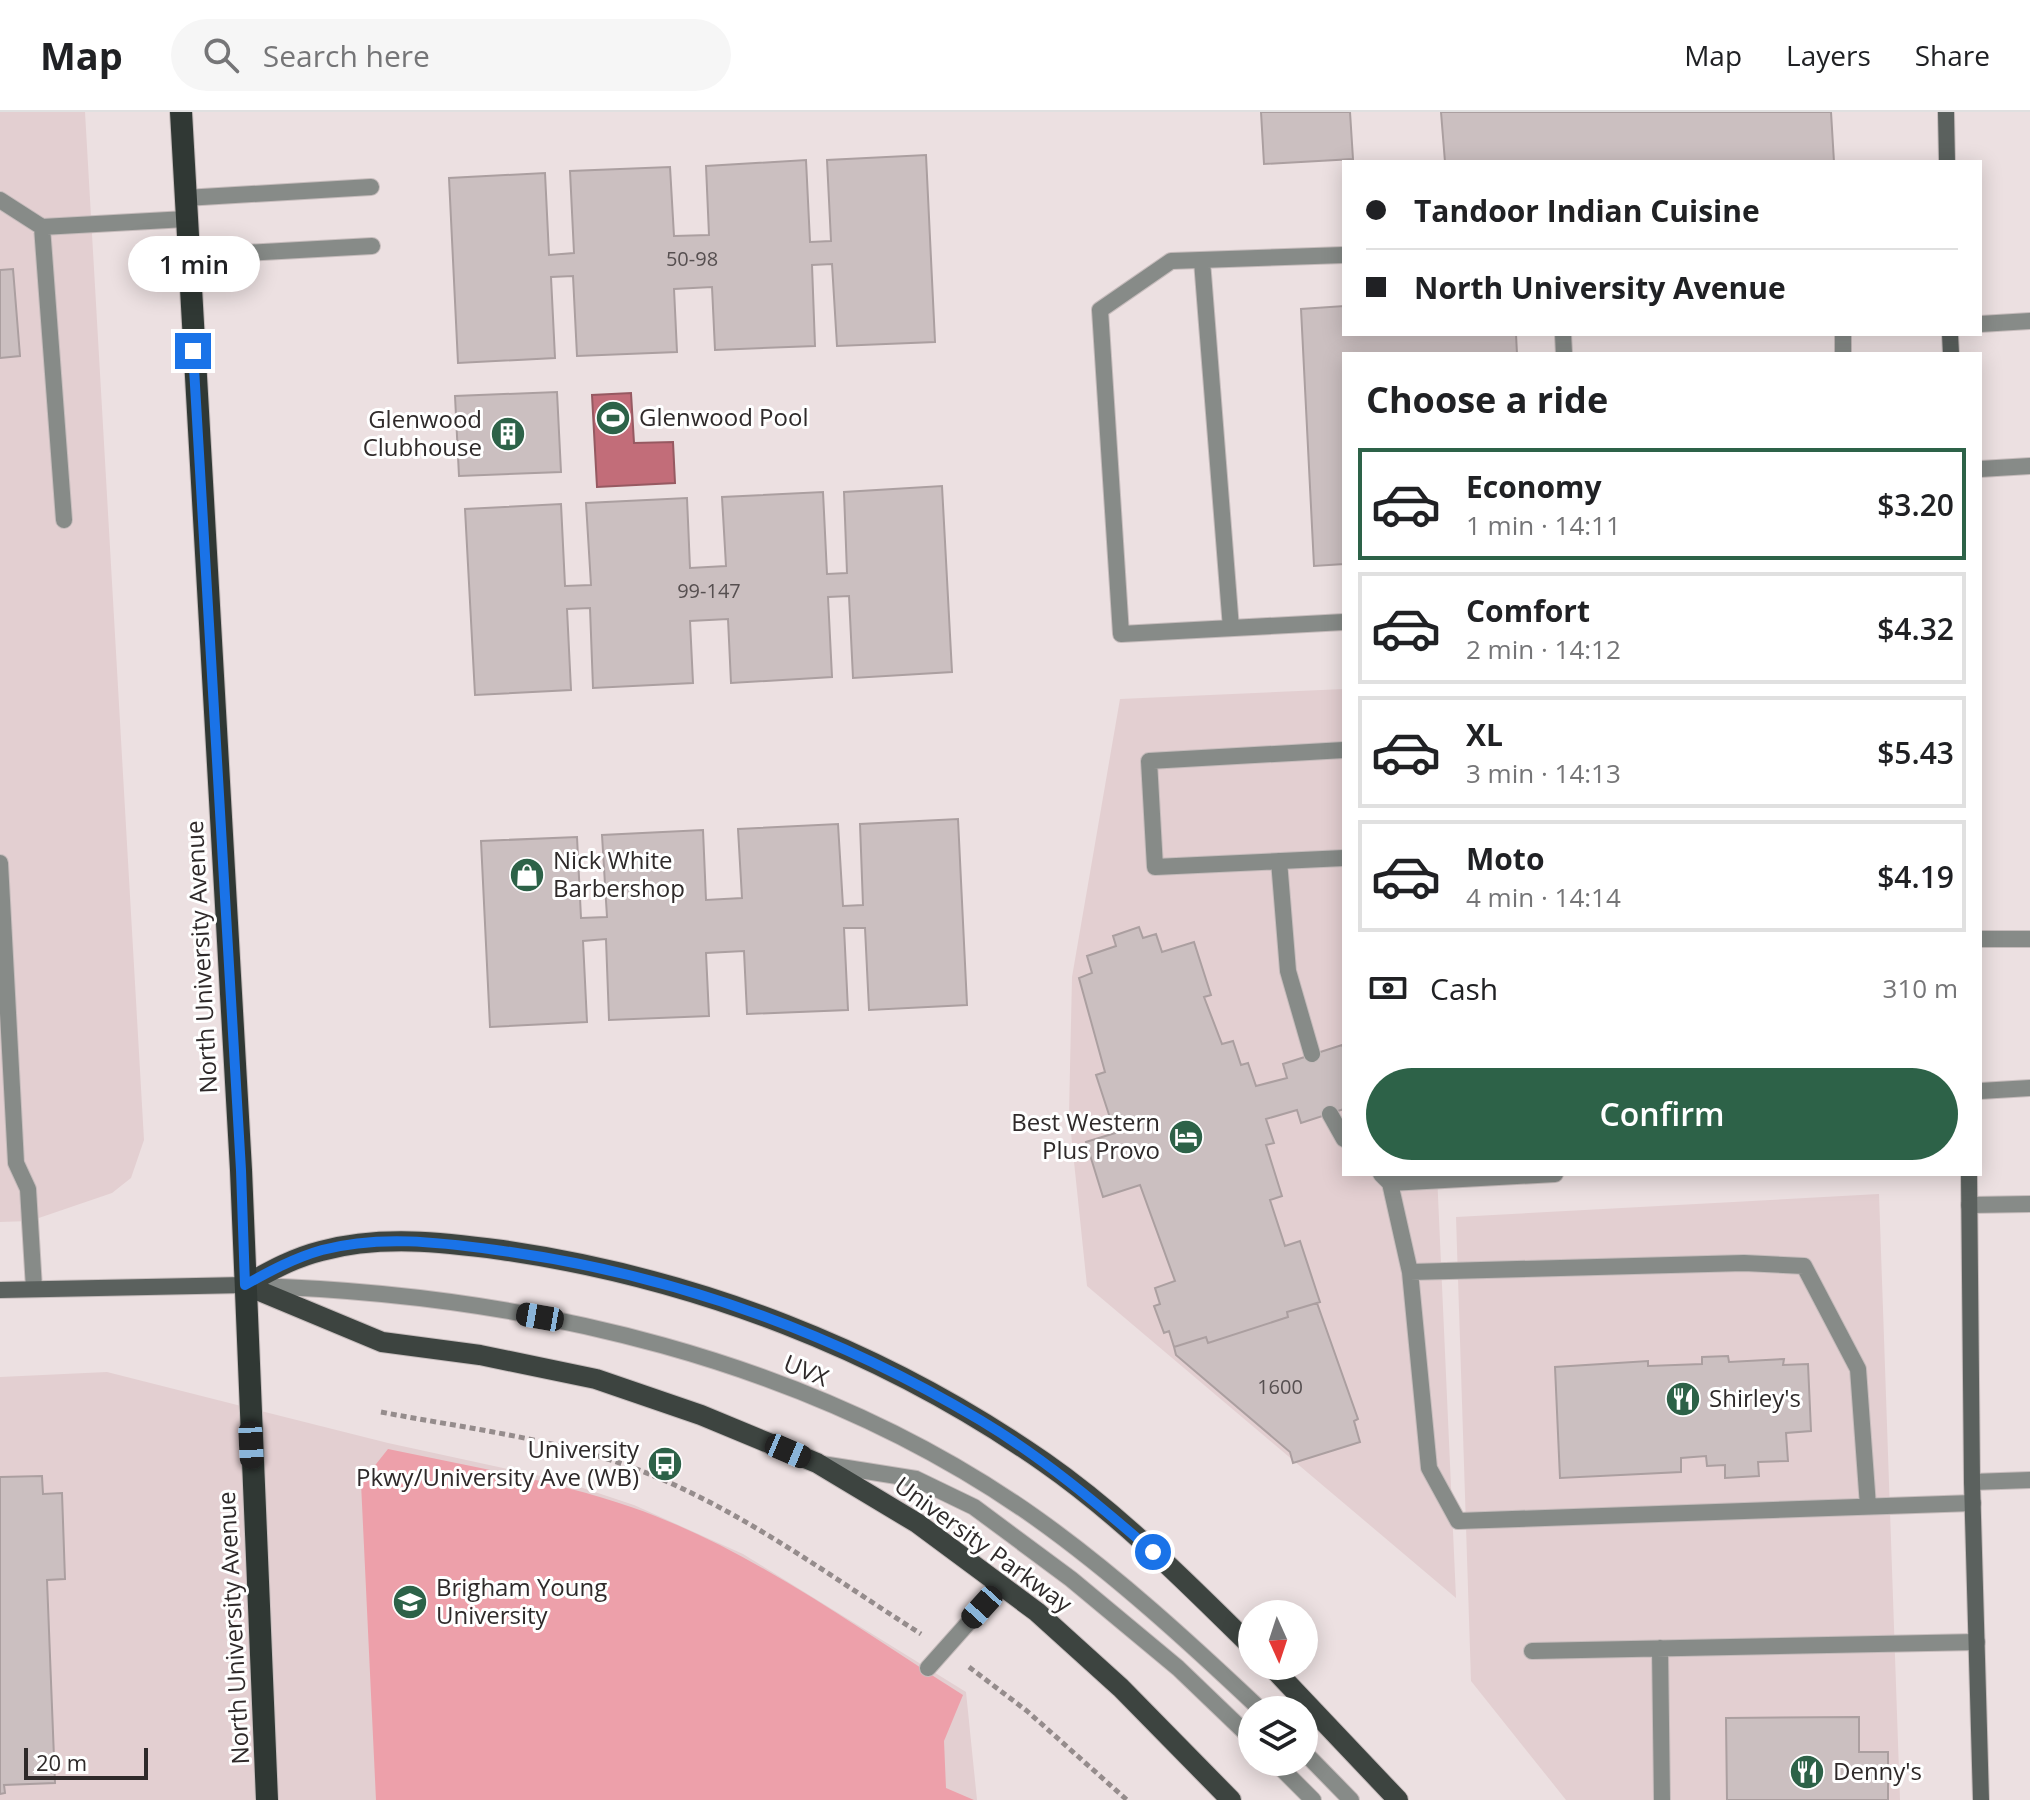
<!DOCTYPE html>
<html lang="en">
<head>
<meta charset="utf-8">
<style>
	body { margin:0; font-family:"Open Sans",sans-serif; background:#f6f6f6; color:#202124; height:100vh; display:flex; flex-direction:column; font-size:30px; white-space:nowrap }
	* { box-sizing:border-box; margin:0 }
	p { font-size:26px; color:#757577 }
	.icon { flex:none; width:44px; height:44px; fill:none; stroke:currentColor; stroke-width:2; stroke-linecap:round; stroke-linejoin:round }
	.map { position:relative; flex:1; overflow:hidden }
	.sheet { position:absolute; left:1342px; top:240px; width:640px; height:824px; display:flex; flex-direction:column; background:#fff; border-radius:0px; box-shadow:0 4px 20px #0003 }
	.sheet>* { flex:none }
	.hud { position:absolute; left:1342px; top:48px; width:640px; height:176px; border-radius:0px; box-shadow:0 4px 20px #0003; display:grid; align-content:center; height:176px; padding:0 24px; background:#fff }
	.needle { width:52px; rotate:177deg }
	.buttons { position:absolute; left:1238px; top:1488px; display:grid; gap:16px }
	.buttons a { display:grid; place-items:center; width:80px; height:80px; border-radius:50%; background:#fff; box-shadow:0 4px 20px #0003; font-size:40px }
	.scale { position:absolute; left:24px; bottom:20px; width:124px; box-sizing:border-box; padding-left:8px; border:4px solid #2f2a2a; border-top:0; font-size:22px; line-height:28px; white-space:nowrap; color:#2f2a2a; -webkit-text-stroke:6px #fff; paint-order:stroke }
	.end { position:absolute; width:36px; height:36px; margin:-18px; border:10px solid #1a73e8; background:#fff; box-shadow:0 0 0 4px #fff }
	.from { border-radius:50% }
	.bubble { position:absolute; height:56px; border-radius:28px; background:#fff; box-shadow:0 4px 20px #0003; font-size:26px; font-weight:600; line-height:56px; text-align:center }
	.car { position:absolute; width:24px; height:48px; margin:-24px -12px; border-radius:10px; box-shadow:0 0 6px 2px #0007; background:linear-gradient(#222 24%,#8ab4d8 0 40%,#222 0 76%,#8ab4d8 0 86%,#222 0) }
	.hud b { display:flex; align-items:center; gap:28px; height:76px; font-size:30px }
	.hud b+b { border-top:2px solid #e0e0e0 }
	.hud i { width:20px; height:20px; background:#202124 }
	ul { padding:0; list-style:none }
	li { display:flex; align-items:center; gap:24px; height:112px; margin:0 16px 12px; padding:0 8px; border:4px solid #e0e0e0; border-radius:0px }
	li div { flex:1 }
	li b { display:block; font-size:30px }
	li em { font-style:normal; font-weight:600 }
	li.on { border-color:#2d6248 }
	li>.icon { width:72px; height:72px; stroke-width:1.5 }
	h2 { padding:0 24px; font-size:36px; line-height:96px }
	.pay { display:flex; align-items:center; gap:20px; height:88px; padding:0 24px; font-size:30px }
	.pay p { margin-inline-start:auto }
	.button { display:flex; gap:16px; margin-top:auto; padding:16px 24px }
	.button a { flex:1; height:92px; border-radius:48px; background:#2d6248; color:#fff; font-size:32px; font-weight:600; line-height:92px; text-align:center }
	header { display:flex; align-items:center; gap:48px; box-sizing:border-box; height:112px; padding:0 40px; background:#fff; border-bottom:2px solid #e0e0e0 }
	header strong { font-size:38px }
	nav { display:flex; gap:44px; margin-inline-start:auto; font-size:28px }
	.search { width:560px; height:72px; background:#f6f6f6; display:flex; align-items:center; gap:20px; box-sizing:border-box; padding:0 28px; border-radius:44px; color:#757577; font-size:30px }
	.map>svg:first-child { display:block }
</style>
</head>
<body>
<header>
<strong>Map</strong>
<div class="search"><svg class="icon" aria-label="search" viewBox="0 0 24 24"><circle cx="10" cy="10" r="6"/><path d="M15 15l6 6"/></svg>Search here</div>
<nav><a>Map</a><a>Layers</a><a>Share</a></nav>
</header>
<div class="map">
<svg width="2030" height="1688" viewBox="0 0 2030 1688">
	<rect width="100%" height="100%" fill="#ece0e1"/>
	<!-- built -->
	<path fill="#e3cfd1" d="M0,0H85L144,1028L131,1066L112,1081L30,1109L0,1110Z
		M1344,577V1062H1437L1456,1486L1087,1174L1069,1002L1072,865L1120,587Z
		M1879,1082L1900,1688H1566L1471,1569L1456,1105Z
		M107,1260L388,1331L559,1368L634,1393L743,1442L966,1580L977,1688H0V1265Z"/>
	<!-- green -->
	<path fill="#eda0aa" d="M388,1337C469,1354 552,1368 631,1395C750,1436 857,1516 963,1583L944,1629L946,1676L974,1688H376L361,1371Z"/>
	<!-- water -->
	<path fill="#c26d79" stroke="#965961" stroke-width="2" d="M631,281L634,331L673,330L675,371L597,375L592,283Z"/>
	<!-- building -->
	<path fill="#cbbfc0" stroke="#ab9fa0" stroke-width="2" d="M1261,0H1350L1353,47L1264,52Z
		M1441,0H1831L1834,50H1445Z
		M926,43L935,230L837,234L832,152L812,153L815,234L715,238L712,175L674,177L677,240L577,244L573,164L551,165L555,246L458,251L449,66L545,61L549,143L574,141L570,59L670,55L674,124L709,123L706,54L806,48L810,130L831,129L827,48Z
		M13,157L20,244L0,246V158Z
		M1344,194V222H1516L1517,242H1344V452L1314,454L1301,197Z
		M557,280L561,360L459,364L455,284Z
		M942,374L952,560L853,566L849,484L828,485L832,565L731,571L728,507L690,509L693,571L593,576L590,496L567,497L571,578L475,583L465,397L561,392L565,474L591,473L586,391L687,386L690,456L726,454L722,385L823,380L827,462L847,461L844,380Z
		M958,707L967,893L869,898L865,816H844L848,898L747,902L744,839L706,841L709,904L609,908L606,827L583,829L587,910L490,915L481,729L577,725L581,806L607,805L602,723L703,718L706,788L742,786L738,717L838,712L843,794L863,793L860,712Z
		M1139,815L1143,826L1156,822L1162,840L1194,830L1211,883L1204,885L1222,932L1233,929L1241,953L1248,951L1256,974L1287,966L1283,952L1342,933L1344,938V997L1301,1011L1297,998L1266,1007L1274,1031L1266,1033L1282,1084L1270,1088L1285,1134L1300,1129L1320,1190L1287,1200L1288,1205L1208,1231L1206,1225L1174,1235L1169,1219L1164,1221L1154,1194L1160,1192L1155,1176L1175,1169L1140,1073L1103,1085L1086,1030L1115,1021L1096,963L1105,960L1079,866L1092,861L1087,844L1116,834L1113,824Z
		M1317,1191L1358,1307L1354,1309L1360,1330L1293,1351L1290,1340L1176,1243L1174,1235L1206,1225L1208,1231L1288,1205L1287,1200Z
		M1728,1244L1729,1250L1784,1247L1783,1253L1808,1252L1811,1319L1786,1321L1788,1349L1758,1350L1759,1364L1725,1366V1353L1707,1354L1706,1344L1681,1346V1360L1560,1366L1555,1255L1648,1249V1254L1702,1252V1245Z
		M42,1364L43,1382L62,1381L65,1467L47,1468L55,1671L4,1673L5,1681L0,1682V1365Z
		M1859,1605V1640H1888V1688H1727L1726,1606Z"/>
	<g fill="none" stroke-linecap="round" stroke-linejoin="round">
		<!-- service casing -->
		<g stroke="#c6bcbc" stroke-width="18">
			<path id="service" d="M185,86L371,75
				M0,88L42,115
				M1344,143L1171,149L1100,198L1121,522L1344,510
				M188,144L372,134
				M1202,149L1231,516
				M1980,212L2030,209
				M1563,222L1564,242
				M1843,222V242
				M1980,357L2030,354
				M64,408L42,115L186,107
				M1344,638L1149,649L1155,755L1344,746
				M1279,749L1288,859L1312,942
				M0,751L16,1051L28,1077L34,1176
				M1980,827H2030
				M1980,979L2030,976
				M1330,1002L1344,1027
				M1381,1062L1390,1071L1555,1062
				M1390,1071L1410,1160
				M1969,1093L2030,1092
				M254,1174C526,1182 811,1247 1036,1406C1116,1463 1190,1531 1261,1598
				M822,1352L916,1367L974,1395L1071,1467L1178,1556L1252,1627
				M1868,1394L1858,1257L1804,1154L1744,1151L1410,1160L1429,1356L1458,1409L1973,1391
				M1660,1536L1662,1688
				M1532,1539L1977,1530
				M928,1556L1001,1474
				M1304,1640L1351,1688
				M1275,1650L1313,1688"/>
		</g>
		<!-- tertiary casing -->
		<g stroke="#c6bcbc" stroke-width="18">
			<path id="tertiary" d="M1972,1370L2030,1368"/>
		</g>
		<!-- secondary casing -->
		<g stroke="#c6bcbc" stroke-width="18">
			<path id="secondary" d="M1946,0L1947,50
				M1950,222L1951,242
				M1969,1062L1972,1370L1981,1688
				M0,1178L245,1173"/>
		</g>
		<!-- primary casing -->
		<g stroke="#c6bcbc" stroke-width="22">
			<path id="primary" d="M245,1173L382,1230L480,1243L596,1267L701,1303L817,1351L917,1411L1037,1500L1121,1576L1231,1688
				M245,1173C270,1159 293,1146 321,1139C381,1123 442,1130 502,1138C696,1166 883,1238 1044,1350C1120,1403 1186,1470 1252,1535
				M1271,1554L1398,1688"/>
		</g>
		<!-- trunk casing -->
		<g stroke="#c6bcbc" stroke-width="24">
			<path id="trunk" d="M181,0L241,1058L267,1688"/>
		</g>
		<!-- path -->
		<path stroke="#958c8c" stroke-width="5" stroke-dasharray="6 4" stroke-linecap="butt" d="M381,1300C464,1316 551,1326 631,1355C735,1393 828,1463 921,1522
			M969,1555L1027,1599L1127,1688"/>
		<!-- service -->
		<use href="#service" stroke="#878b88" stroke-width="16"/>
		<!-- tertiary -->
		<use href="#tertiary" stroke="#878b88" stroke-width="16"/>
		<!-- secondary -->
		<use href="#secondary" stroke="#5b615e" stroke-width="16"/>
		<!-- primary -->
		<use href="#primary" stroke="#3d4440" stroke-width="20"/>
		<!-- trunk -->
		<use href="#trunk" stroke="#303834" stroke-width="22"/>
	</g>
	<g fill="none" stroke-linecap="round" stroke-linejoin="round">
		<!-- route -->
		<path stroke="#1a73e8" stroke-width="10" d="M193,239L241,1058L245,1173C270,1159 294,1146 322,1138C379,1123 438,1130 496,1138C668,1161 831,1219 980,1308C1042,1345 1098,1392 1153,1440"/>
	</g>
	<!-- icons -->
	<defs>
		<g id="stadium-disc" transform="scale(1.8)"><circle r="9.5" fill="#2d6248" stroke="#fff"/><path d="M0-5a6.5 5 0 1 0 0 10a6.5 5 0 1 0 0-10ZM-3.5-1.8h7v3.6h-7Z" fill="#fff"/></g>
		<g id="building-disc" transform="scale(1.8)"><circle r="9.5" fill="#2d6248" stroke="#fff"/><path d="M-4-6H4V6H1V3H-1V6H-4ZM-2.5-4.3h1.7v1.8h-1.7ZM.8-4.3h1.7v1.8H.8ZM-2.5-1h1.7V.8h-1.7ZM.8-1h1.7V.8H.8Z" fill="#fff"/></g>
		<g id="shop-disc" transform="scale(1.8)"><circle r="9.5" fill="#2d6248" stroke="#fff"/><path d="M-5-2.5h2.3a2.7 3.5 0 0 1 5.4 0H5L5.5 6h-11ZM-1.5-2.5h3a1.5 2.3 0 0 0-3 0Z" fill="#fff"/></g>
		<g id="hotel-disc" transform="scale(1.8)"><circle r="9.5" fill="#2d6248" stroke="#fff"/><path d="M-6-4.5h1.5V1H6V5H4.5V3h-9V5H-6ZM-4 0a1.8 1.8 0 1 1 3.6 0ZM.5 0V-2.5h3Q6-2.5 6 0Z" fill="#fff"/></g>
		<g id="restaurant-disc" transform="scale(1.8)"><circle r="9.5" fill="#2d6248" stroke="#fff"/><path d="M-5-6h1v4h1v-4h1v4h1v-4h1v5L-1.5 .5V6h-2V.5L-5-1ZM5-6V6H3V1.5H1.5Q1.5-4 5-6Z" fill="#fff"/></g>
		<g id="bus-disc" transform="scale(1.8)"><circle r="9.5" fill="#2d6248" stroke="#fff"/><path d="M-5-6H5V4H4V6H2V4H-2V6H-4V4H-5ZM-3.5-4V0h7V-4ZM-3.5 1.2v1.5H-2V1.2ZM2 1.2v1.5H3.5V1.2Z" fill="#fff"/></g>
		<g id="university-disc" transform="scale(1.8)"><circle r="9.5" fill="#2d6248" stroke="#fff"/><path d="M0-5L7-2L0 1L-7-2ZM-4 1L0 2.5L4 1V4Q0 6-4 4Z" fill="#fff"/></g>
	</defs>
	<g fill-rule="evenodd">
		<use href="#stadium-disc" x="613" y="306"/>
		<use href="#building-disc" x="508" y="322"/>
		<use href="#shop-disc" x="527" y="763"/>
		<use href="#hotel-disc" x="1186" y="1025"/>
		<use href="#restaurant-disc" x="1683" y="1287"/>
		<use href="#bus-disc" x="665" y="1352"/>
		<use href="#university-disc" x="410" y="1490"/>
		<use href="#restaurant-disc" x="1807" y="1660"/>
	</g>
	<g text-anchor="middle" stroke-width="6" stroke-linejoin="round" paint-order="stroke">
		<!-- number labels -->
		<g font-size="20" fill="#564f50">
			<text x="692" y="154">50-98</text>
			<text x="709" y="486">99-147</text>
			<text x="1280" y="1282">1600</text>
		</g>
		<!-- poi labels -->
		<g font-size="24" fill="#2f2a2a" stroke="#fff" text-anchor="start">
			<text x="639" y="314">Glenwood Pool</text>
			<text x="482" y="316" text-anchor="end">Glenwood<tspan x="482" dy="28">Clubhouse</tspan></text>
			<text x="553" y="757">Nick White<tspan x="553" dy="28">Barbershop</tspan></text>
			<text x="1160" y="1019" text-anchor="end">Best Western<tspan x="1160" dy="28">Plus Provo</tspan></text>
			<text x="1709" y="1295">Shirley's</text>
			<text x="639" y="1346" text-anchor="end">University<tspan x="639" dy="28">Pkwy/University Ave (WB)</tspan></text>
			<text x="436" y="1484">Brigham Young<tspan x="436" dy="28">University</tspan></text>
			<text x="1833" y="1668">Denny's</text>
		</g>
		<!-- street labels -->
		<g font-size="24" fill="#2f2a2a" stroke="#fff">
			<text transform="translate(202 845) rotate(-93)" y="8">North University Avenue</text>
			<text transform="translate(806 1259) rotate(22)" y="8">UVX</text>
			<text transform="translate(983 1433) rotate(36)" y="8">University Parkway</text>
			<text transform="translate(234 1516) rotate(-93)" y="8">North University Avenue</text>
		</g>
	</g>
</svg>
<div class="buttons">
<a><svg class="needle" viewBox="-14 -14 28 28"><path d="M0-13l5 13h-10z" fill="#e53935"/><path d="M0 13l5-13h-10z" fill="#757577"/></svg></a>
<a><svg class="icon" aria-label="layers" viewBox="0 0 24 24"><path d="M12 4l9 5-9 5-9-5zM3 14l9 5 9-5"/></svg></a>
</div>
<div class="scale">20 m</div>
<i class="end from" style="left:1153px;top:1440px"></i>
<i class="end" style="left:193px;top:239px"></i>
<div class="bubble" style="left:128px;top:124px;width:132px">1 min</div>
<i class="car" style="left:540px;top:1205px;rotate:280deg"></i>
<i class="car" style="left:251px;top:1333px;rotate:177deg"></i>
<i class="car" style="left:788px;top:1339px;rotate:113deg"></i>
<i class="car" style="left:982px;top:1495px;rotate:222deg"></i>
<div class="hud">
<b><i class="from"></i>Tandoor Indian Cuisine</b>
<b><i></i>North University Avenue</b>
</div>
<section class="sheet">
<h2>Choose a ride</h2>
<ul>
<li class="on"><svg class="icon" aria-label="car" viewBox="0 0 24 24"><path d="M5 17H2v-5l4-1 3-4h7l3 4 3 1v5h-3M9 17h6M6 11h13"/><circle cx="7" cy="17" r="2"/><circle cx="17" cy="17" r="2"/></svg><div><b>Economy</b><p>1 min · 14:11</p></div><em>$3.20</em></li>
<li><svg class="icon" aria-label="car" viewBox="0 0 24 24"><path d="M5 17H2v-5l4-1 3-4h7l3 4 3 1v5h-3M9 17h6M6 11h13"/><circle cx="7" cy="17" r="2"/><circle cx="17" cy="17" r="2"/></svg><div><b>Comfort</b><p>2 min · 14:12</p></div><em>$4.32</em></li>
<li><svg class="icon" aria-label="car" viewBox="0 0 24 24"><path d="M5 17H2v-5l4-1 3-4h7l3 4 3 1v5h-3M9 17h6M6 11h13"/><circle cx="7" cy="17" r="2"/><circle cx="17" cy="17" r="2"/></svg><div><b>XL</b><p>3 min · 14:13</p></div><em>$5.43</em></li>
<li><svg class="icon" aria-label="car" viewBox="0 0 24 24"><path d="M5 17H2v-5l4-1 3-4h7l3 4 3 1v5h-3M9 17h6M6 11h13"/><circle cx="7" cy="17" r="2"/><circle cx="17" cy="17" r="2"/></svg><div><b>Moto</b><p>4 min · 14:14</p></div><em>$4.19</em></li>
</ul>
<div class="pay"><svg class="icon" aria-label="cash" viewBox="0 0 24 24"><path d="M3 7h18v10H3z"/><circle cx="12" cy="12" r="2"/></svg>Cash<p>310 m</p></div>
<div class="button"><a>Confirm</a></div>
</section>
</div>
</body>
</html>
